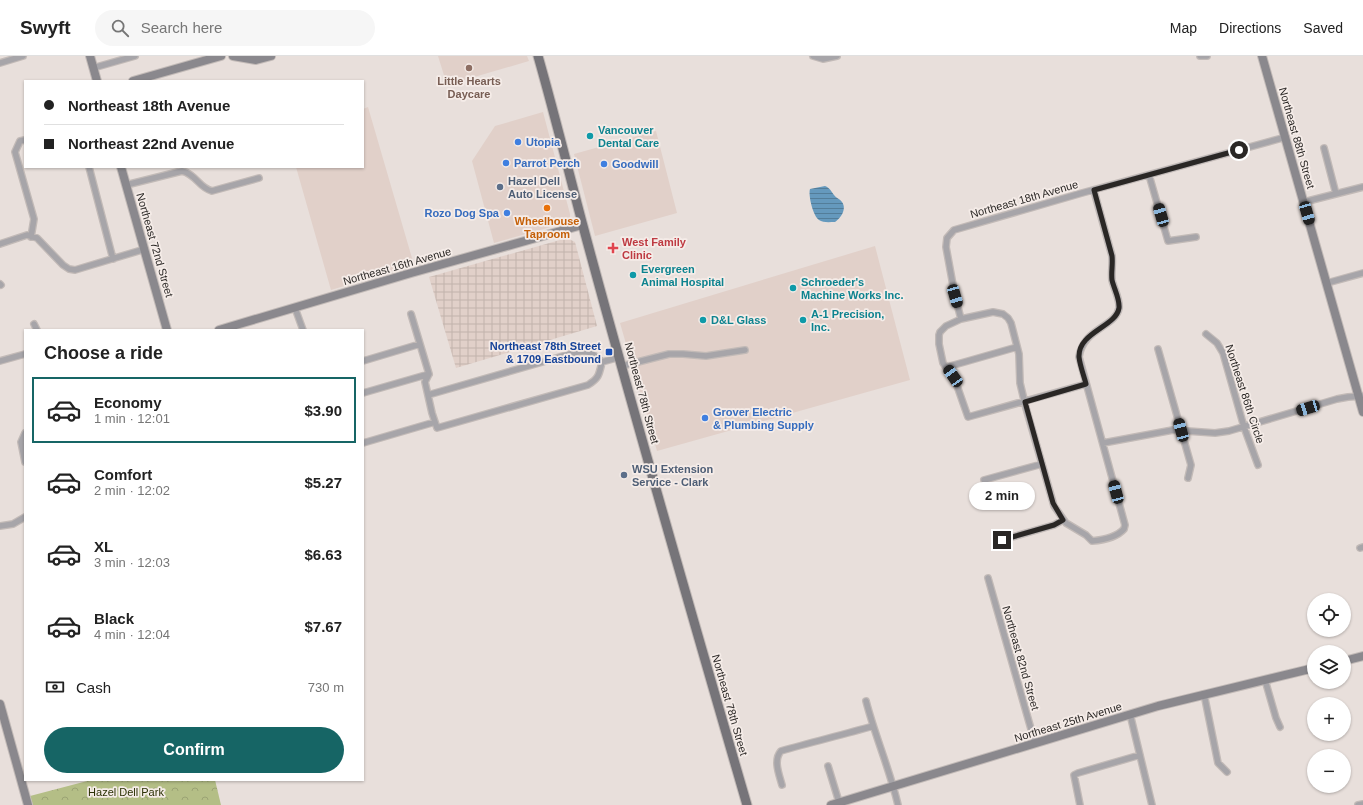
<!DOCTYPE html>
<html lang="en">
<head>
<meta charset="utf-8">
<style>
	body { margin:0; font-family:Helvetica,sans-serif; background:#f6f6f6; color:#222; height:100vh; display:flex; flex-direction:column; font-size:15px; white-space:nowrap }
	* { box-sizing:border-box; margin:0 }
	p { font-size:13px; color:#767676 }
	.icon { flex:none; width:22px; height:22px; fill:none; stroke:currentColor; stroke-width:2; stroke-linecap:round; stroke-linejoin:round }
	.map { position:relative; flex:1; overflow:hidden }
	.drawer { position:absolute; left:24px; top:273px; width:340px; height:452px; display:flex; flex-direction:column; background:#fff; border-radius:0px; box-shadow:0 1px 3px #0004 }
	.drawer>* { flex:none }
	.banner { position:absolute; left:24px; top:24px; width:340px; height:88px; border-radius:0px; box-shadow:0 1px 3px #0004; display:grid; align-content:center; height:88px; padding:0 20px; background:#fff }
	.buttons { position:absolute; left:1307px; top:537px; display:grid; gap:8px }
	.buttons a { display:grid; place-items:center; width:44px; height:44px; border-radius:50%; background:#fff; box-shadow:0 1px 3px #0004; font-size:20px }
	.end { position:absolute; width:18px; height:18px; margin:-9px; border:5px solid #2a2725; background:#fff; box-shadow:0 0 0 2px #fff }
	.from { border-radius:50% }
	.bubble { position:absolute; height:28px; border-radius:14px; background:#fff; box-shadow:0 1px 3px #0004; font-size:13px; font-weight:600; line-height:28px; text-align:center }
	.car { position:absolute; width:12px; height:24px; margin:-12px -6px; border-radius:5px; box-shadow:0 0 3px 1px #0007; background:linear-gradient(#222 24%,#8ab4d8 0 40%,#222 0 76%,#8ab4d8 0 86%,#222 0) }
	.banner b { display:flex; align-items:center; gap:14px; height:38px; font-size:15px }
	.banner b+b { border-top:1px solid #e0e0e0 }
	.banner i { width:10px; height:10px; background:#222 }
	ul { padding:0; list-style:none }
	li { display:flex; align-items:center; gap:12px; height:66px; margin:0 8px 6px; padding:0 12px; border:2px solid transparent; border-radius:0px }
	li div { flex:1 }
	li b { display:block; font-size:15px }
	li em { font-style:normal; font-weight:600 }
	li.on { border-color:#166565 }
	li>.icon { width:36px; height:36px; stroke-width:1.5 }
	h2 { padding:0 20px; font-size:18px; line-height:48px }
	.pay { display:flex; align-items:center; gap:10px; height:44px; padding:0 20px; font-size:15px }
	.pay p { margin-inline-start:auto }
	.primary-button { display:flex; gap:8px; margin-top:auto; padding:8px 20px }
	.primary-button a { flex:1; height:46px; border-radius:24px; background:#166565; color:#fff; font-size:16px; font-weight:600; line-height:46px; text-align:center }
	header { display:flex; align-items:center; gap:24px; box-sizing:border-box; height:56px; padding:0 20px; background:#fff; border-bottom:1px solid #e0e0e0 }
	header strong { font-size:19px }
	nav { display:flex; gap:22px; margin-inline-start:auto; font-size:14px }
	.search { width:280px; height:36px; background:#f6f6f6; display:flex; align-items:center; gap:10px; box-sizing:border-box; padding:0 14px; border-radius:22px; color:#767676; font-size:15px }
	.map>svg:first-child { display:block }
</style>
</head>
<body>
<header>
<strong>Swyft</strong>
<div class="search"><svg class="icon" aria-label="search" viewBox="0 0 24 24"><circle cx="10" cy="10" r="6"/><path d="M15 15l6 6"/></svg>Search here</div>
<nav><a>Map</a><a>Directions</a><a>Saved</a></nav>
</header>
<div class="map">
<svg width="1363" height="749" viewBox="0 0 1363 749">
	<defs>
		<pattern id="industrial-grid" width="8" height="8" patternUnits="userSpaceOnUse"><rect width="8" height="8" fill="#e1d0c9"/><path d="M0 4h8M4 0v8" fill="none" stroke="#c1b3ac"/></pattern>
		<pattern id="park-crowns" width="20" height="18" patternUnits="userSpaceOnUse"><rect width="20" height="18" fill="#b4be86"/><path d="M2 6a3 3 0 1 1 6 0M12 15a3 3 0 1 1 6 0" fill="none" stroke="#9ba374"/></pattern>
		<pattern id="water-rules" width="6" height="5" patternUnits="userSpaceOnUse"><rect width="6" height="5" fill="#6599bd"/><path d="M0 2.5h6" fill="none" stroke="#537d99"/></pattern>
	</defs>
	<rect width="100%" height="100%" fill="#e8dfdb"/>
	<!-- built -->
	<path fill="#e1d0c9" d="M438,0H527L529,5L447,29Z
		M368,51L414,209L331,234L296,111H363V53Z
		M543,56L570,158V162L565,167L494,187L472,105L495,70Z
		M656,75L677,157L595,180L574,98Z
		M875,190L910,324L657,395L620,267Z"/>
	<!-- industrial -->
	<path fill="url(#industrial-grid)" d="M567,182L575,186L597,270L456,312L429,221Z"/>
	<!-- park -->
	<path fill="url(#park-crowns)" d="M91,724H215L221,749H33L30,740Z"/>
	<!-- water -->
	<path fill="url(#water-rules)" d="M825,130C830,132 831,135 834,139C836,142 840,143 842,146C847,153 841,162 835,166C830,166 823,167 819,164C813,160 808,139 810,133Z"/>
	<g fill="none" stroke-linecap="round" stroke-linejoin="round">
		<!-- street casing -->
		<g stroke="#c2bab7" stroke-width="8">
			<path id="street" d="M813,0L823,3L837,0
				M1200,0H1207
				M0,7L23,0
				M93,12L135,0
				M25,84L20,85L15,96L34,163L31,181
				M1324,92L1336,138
				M89,111L113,203
				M1149,119L1168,185L1196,181
				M126,129L182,115C196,118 199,132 212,135L259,122
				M1304,146L1363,131
				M0,188L27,179L37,182L63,209L69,213L75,214L145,193
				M1327,227L1363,217
				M0,228L1,229
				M295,252L303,274
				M411,258L429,318L425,326L432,357L437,372L588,329C599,322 599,319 602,306
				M961,263L955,240L946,191L947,182L954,174L1082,137L1286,81
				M34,268L37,274
				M1206,278L1217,287L1223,297L1244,371L1258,409
				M1158,293L1191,409L1188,422
				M0,305L25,298
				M363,305L420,288
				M622,310L669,298H683L706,300L745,294
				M947,311L1017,291
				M1086,328L968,361L955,324L943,307L939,288V279L940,276L946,270L961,263L993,256L1003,258L1008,262L1011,267L1019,298L1020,327L1026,352L1054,450L1066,467L1086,479L1092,485C1103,484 1117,481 1124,473L1125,469L1079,301C1083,272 1116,271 1119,252C1120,243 1114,233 1112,224C1111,216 1113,208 1112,200L1094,135
				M363,337L429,318
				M428,339L577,296C590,294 593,298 602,306L620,301
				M25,377L21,386L25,406
				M363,387L435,366
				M1103,387L1173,374L1215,377L1229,375L1337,343L1348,341L1363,340
				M984,424L1042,408
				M0,470L13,468L25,461
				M1002,484L1054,469L1063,464
				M1360,492L1363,491
				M988,522L1035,687
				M1265,624L1276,662L1280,671
				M1204,638L1218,707L1227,716
				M866,645C875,680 890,714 898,749
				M1130,658L1152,749
				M828,710L839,746
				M782,729C779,718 773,704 781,695C812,686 842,679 873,670
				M1080,749L1074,719L1078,717L1140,699
				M1358,749L1363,748"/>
		</g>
		<!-- secondary casing -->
		<g stroke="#c2bab7" stroke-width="10">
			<path id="secondary" d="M90,0L97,25
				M233,0L256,4L271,0
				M1262,0L1363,356
				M133,25L221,0
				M121,111L167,274
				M219,274L411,217L582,169
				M1344,605L1363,600
				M0,648L28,749
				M831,749L1158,650L1314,612"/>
		</g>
		<!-- primary casing -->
		<g stroke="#c2bab7" stroke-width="11">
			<path id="primary" d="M538,0C554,56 568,113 583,170C635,364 691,556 747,749"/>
		</g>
		<!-- street -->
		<use href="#street" stroke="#a7a5a9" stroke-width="5.5"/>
		<!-- secondary -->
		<use href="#secondary" stroke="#8a888d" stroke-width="8"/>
		<!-- primary -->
		<use href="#primary" stroke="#767479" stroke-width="9"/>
	</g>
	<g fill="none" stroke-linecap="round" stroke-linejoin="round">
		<!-- route -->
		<path stroke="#2a2725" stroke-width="5" d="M1002,484L1054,469L1063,464L1053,447L1025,346L1086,328C1084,320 1080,310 1079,301C1078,276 1116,271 1119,252C1120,243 1114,233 1112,224C1111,216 1113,208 1112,200L1094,134L1239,94"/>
	</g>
	<!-- markers -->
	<circle fill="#8d6e63" stroke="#f5ece8" stroke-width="1.5" cx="469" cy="12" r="4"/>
	<g fill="#0f9aa8" stroke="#f5ece8" stroke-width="1.5">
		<circle cx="590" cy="80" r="4"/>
		<circle cx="633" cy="219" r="4"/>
		<circle cx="793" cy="232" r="4"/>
		<circle cx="703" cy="264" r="4"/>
		<circle cx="803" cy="264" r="4"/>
	</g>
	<g fill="#3f7fe0" stroke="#f5ece8" stroke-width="1.5">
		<circle cx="518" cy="86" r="4"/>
		<circle cx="506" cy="107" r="4"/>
		<circle cx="604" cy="108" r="4"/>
		<circle cx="507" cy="157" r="4"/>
		<circle cx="705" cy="362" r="4"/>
	</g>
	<g fill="#5c6f8a" stroke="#f5ece8" stroke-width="1.5">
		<circle cx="500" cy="131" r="4"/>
		<circle cx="624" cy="419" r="4"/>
	</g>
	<circle fill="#e8710a" stroke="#f5ece8" stroke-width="1.5" cx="547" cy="152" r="4"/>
	<path fill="#e0444e" stroke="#f5ece8" stroke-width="1.5" d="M611 186h4v4h4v4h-4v4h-4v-4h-4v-4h4z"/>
	<rect fill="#1a4fb4" stroke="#f5ece8" stroke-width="1.5" x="605" y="292" width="8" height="8" rx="2"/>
	<g text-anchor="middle" stroke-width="3.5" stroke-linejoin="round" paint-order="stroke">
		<!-- education labels -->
		<g font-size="11" font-weight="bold" fill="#785e54" stroke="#f5ece8">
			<text x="469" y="29">Little Hearts<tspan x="469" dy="13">Daycare</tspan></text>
		</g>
		<!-- culture labels -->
		<g font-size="11" font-weight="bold" fill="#0d838f" stroke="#f5ece8" text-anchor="start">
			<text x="598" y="78">Vancouver<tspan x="598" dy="13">Dental Care</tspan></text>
			<text x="641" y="217">Evergreen<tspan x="641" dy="13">Animal Hospital</tspan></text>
			<text x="801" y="230">Schroeder's<tspan x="801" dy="13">Machine Works Inc.</tspan></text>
			<text x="811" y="262">A-1 Precision,<tspan x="811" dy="13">Inc.</tspan></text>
			<text x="711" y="268">D&amp;L Glass</text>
		</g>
		<!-- street labels -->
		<g font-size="11" fill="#2a2725" stroke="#f5ece8">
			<text transform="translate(1297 82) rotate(74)" y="4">Northeast 88th Street</text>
			<text transform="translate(1024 143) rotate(-16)" y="4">Northeast 18th Avenue</text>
			<text transform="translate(155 189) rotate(74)" y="4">Northeast 72nd Street</text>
			<text transform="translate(397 210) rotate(-16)" y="4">Northeast 16th Avenue</text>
			<text transform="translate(642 337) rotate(75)" y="4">Northeast 78th Street</text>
			<text transform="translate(1245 338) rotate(72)" y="4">Northeast 86th Circle</text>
			<text transform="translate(1021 602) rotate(74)" y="4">Northeast 82nd Street</text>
			<text transform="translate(730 649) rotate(74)" y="4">Northeast 78th Street</text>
			<text transform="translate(1068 666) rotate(-17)" y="4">Northeast 25th Avenue</text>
		</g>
		<!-- shop labels -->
		<g font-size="11" font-weight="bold" fill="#366cbe" stroke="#f5ece8" text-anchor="start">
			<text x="526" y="90">Utopia</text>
			<text x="514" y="111">Parrot Perch</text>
			<text x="612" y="112">Goodwill</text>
			<text x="499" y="161" text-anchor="end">Rozo Dog Spa</text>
			<text x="713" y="360">Grover Electric<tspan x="713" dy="13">&amp; Plumbing Supply</tspan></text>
		</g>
		<!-- service labels -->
		<g font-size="11" font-weight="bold" fill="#4e5e75" stroke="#f5ece8" text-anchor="start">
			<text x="508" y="129">Hazel Dell<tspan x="508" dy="13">Auto License</tspan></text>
			<text x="632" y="417">WSU Extension<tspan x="632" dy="13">Service - Clark</tspan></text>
		</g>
		<!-- food labels -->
		<g font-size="11" font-weight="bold" fill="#c56008" stroke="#f5ece8">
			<text x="547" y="169">Wheelhouse<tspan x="547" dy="13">Taproom</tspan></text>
		</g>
		<!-- health labels -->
		<g font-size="11" font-weight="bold" fill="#be3a42" stroke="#f5ece8" text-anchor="start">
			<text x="622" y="190">West Family<tspan x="622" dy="13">Clinic</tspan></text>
		</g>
		<!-- transit labels -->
		<g font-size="11" font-weight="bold" fill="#164399" stroke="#f5ece8" text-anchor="end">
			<text x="601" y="294">Northeast 78th Street<tspan x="601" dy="13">&amp; 1709 Eastbound</tspan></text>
		</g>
		<!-- park labels -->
		<g font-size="11" fill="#2b3104" stroke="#f5ece8">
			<text x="126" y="740">Hazel Dell Park</text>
		</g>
	</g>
</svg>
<div class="buttons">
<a><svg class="icon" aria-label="locate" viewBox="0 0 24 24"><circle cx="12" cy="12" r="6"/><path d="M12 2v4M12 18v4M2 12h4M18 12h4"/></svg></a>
<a><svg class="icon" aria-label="layers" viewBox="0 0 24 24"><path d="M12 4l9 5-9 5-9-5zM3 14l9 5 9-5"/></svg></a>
<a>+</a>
<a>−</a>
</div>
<i class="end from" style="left:1239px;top:94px"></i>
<i class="end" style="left:1002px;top:484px"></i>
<div class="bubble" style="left:969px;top:426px;width:66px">2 min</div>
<i class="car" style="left:1307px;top:157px;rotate:164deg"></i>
<i class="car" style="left:1161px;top:159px;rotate:344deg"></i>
<i class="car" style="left:955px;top:240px;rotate:164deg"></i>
<i class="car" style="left:953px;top:320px;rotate:325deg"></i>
<i class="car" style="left:1308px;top:352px;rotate:253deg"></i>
<i class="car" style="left:1181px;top:374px;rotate:345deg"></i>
<i class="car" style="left:1116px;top:436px;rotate:345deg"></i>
<div class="banner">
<b><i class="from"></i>Northeast 18th Avenue</b>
<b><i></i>Northeast 22nd Avenue</b>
</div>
<section class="drawer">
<h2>Choose a ride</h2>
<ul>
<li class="on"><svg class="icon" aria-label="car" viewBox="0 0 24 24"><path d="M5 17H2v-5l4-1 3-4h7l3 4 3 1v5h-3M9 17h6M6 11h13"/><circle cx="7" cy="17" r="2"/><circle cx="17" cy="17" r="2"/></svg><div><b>Economy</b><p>1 min · 12:01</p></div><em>$3.90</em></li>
<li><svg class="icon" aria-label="car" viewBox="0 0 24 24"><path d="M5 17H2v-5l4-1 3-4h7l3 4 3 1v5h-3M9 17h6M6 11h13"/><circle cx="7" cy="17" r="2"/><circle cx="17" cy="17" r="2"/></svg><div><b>Comfort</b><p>2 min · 12:02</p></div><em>$5.27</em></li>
<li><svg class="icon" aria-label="car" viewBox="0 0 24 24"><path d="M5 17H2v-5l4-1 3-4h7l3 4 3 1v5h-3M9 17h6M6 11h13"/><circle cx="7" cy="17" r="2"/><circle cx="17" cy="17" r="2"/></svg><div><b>XL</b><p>3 min · 12:03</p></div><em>$6.63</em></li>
<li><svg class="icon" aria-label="car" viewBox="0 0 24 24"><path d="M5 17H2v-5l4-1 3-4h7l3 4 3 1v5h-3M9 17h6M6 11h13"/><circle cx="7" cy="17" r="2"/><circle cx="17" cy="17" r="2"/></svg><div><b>Black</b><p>4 min · 12:04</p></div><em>$7.67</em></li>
</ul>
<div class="pay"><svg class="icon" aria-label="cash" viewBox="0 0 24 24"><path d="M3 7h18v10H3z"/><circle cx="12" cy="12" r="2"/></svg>Cash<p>730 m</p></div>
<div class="primary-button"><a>Confirm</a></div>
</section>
</div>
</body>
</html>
